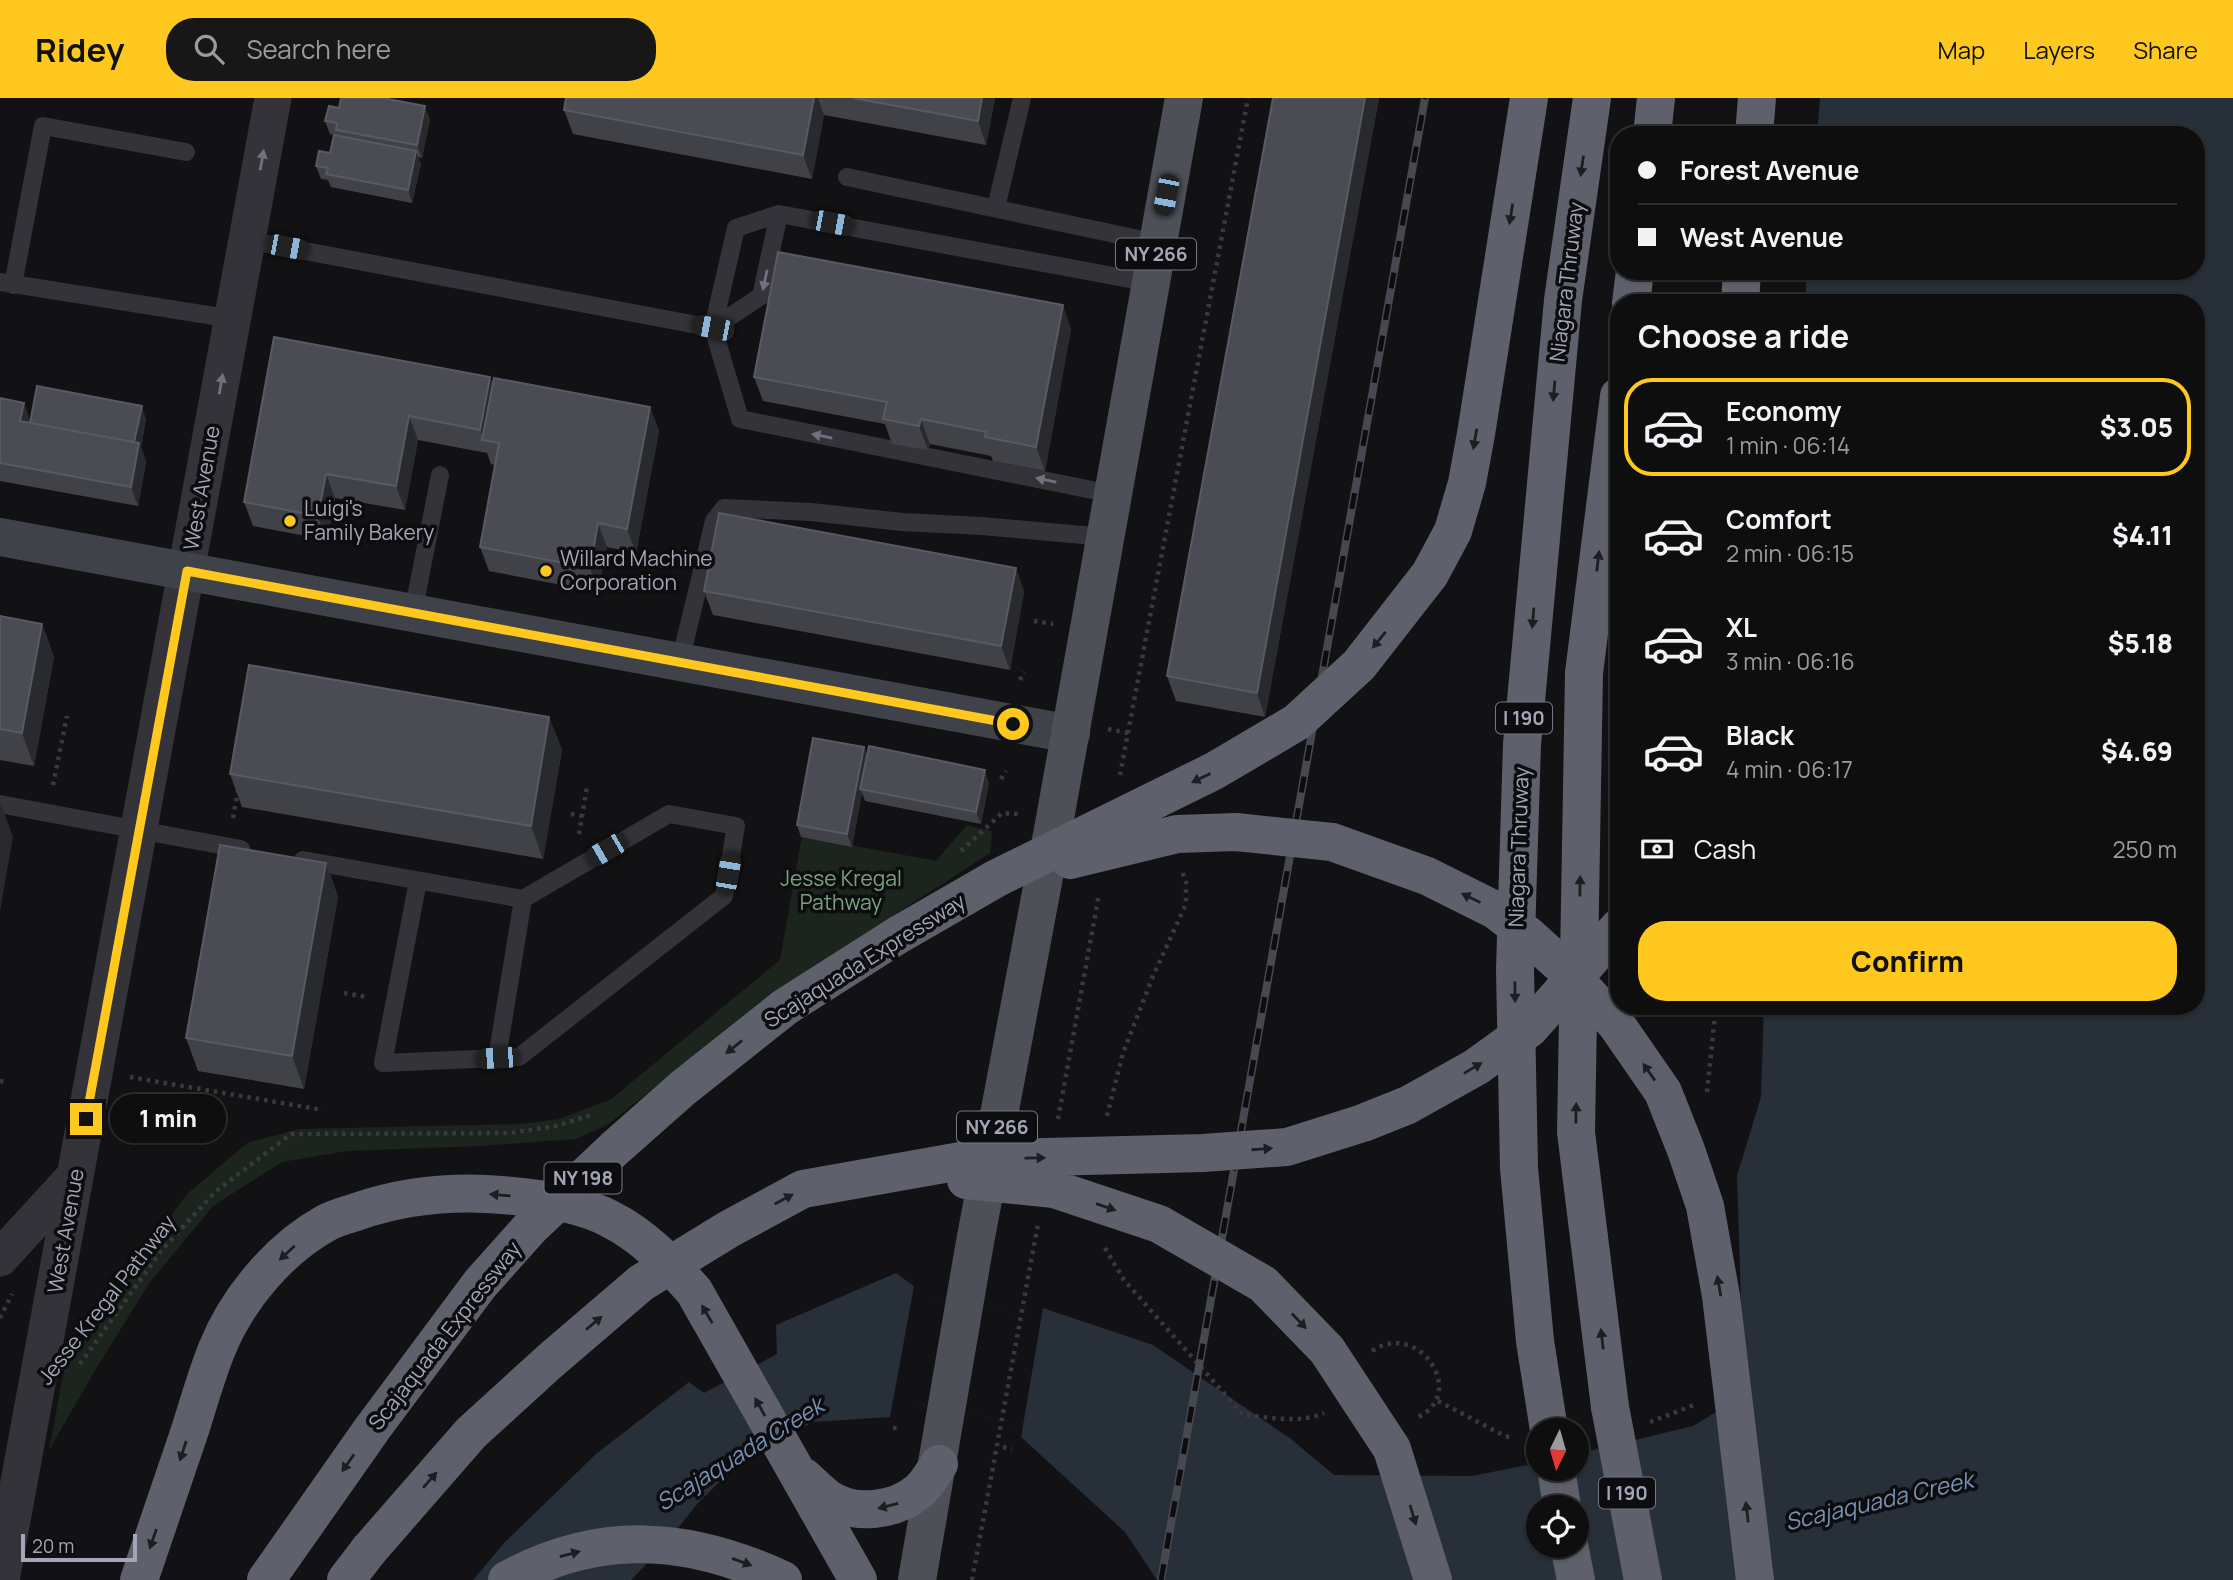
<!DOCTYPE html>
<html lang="en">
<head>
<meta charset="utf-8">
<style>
	body { margin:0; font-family:Manrope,sans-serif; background:#171718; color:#f1f3f6; height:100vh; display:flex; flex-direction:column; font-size:26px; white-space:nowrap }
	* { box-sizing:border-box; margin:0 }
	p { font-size:23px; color:#9b9c9e }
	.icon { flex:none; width:38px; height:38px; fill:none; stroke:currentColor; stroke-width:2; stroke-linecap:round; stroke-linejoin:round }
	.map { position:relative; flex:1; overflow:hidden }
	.panel { position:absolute; left:1610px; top:196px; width:595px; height:721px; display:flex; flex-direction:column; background:#0e0e0f; border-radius:28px; box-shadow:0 2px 5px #0004,0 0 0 2px #2e2e2f }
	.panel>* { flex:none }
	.banner { position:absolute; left:1610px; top:28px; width:595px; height:154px; border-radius:28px; box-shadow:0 2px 5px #0004,0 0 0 2px #2e2e2f; display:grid; align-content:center; height:154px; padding:0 28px; background:#0e0e0f }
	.needle { width:46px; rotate:185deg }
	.buttons { position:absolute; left:1526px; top:1320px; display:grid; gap:14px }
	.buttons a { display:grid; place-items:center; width:63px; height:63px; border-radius:50%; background:#0e0e0f; box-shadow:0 2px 5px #0004,0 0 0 2px #2e2e2f; font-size:35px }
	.scale { position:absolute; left:21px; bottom:18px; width:116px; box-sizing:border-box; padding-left:7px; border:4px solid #a2a6b6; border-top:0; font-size:19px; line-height:24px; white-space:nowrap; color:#a2a6b6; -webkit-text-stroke:5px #0d0d0f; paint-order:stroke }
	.end { position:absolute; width:32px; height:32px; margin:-16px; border:9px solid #ffc81f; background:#111; box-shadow:0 0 0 4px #111 }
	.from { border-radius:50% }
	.bubble { position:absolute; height:49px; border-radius:24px; background:#0e0e0f; box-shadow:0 2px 5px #0004,0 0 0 2px #2e2e2f; font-size:23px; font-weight:800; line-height:49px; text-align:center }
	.car { position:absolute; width:21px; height:42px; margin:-21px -10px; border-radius:9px; box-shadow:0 0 5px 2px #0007; background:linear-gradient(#222 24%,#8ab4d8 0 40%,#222 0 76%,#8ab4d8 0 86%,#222 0) }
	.banner b { display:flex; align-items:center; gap:24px; height:66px; font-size:26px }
	.banner b+b { border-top:2px solid #2e2e2f }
	.banner i { width:18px; height:18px; background:#f1f3f6 }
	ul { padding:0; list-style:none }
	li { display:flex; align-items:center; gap:21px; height:98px; margin:0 14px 10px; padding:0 14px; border:4px solid transparent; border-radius:28px }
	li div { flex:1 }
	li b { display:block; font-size:26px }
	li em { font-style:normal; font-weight:800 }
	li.current { border-color:#ffc81f }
	li>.icon { width:63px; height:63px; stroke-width:1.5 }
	h2 { padding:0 28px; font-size:32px; line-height:84px }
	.pay { display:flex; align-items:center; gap:18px; height:77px; padding:0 28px; font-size:26px }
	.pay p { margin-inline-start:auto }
	.cta { display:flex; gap:14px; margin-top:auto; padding:14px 28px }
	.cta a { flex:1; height:80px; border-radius:28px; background:#ffc81f; color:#111; font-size:28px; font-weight:800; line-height:80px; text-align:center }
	header { display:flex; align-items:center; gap:42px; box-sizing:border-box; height:98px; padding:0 35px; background:#ffc81f; color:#111 }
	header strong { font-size:33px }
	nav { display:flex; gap:38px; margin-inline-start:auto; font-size:24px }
	.search { width:490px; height:63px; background:#171718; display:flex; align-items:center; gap:18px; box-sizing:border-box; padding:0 24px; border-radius:28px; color:#9b9c9e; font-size:26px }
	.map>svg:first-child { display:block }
</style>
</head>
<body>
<header>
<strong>Ridey</strong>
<div class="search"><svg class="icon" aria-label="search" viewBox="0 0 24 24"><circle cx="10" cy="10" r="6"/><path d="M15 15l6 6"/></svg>Search here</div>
<nav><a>Map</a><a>Layers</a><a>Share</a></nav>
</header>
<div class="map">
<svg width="2233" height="1482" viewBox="0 0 2233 1482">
	<rect width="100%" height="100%" fill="#121214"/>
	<!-- green -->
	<path fill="#1c241e" d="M967,727L992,733L990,755L787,886L607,1027L576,1041L479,1048L347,1053L282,1064L213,1108L150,1184L94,1274L49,1352L65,1267L186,1097L247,1045L299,1031L520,1026L559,1021L610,1002L780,862L802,738L936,763Z"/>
	<!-- water -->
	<path fill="#272f39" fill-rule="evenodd" d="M1820,0H2233V1482H1157L1125,1434L1021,1339L1010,1323L914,1305L890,1319L813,1324L740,1364L698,1405L662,1450L631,1482H473L505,1444L596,1356L689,1284L704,1295L777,1256L776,1227L896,1175L930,1200L1028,1217L1043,1210L1153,1247L1291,1341L1334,1377L1472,1378L1538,1365V1370H1577V1356L1693,1328L1744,1297L1737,1078L1761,999L1764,908H2196V205H1805L1807,173H2196V37H1817ZM1538,1409H1577V1447H1538Z"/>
	<!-- pier -->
	<path fill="#121214" d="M914,1188L930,1200L1028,1217L1043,1210L1021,1339L1010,1323L915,1305L890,1319Z"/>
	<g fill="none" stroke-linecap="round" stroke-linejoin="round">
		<!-- path -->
		<path stroke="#393a40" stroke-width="4.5" stroke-dasharray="3.5 5" stroke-linecap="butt" d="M1034,523L1053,526
			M1020,582L1024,574
			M1108,631L1128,635
			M1120,677L1248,0
			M1001,681L1006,673
			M53,687L67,618
			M571,716L582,718
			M233,720L238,692
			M579,736L587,689
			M961,753L1002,715L1018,716
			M344,895L367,899
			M130,979L323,1012
			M0,983L6,984
			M1707,994L1716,908
			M1107,1018L1123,955L1153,878L1186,806V784L1182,773
			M1058,1021L1099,796
			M1105,1150L1124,1182L1243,1317C1269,1319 1300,1326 1324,1315
			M0,1220L12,1196
			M1372,1253C1419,1221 1468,1296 1418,1319
			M80,1266L161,1153L215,1094L291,1036L511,1035L556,1028L591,1017
			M1438,1303L1505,1338L1513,1340
			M1650,1324L1694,1307
			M893,1330H897
			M1003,1349L1012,1351
			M972,1482L1038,1126"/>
		<!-- lane -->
		<path stroke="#333339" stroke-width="18" d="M847,79L1157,145
			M996,110L1022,0
			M247,142L713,230L761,198L779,116
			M0,184L233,221
			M13,187L43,28L186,54
			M1112,396L740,321L713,230L736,130L779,116L1151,185
			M413,515L440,377
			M680,564L714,423L724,410L811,414L902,424L982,428L1105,439
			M0,706L241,751
			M303,762L523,801L669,716L736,728L724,798L519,959L383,965L418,783
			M497,960L523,801"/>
		<!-- street -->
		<path stroke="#333339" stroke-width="37" d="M0,1160L75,1078
			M1,1482L273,0"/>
		<!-- secondary -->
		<path stroke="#404249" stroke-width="38" d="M0,439L1071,636"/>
		<!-- primary -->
		<path stroke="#4e5058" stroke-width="38" d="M917,1482L975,1144L1054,726L1184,0"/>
		<!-- highway -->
		<path stroke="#5e606b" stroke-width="38" d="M1652,37L1656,0
			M1754,37L1757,0
			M1631,205L1635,173
			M1740,205L1742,173
			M1610,1309L1576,1034L1584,575L1619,298
			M1549,1332L1535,1243L1519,1070L1515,871L1522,646L1563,202L1592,0
			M1556,1370L1562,1409
			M804,1379C812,1386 820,1395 829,1401C856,1418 895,1413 919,1393C927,1386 933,1375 939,1366
			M1569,1447L1576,1482
			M139,1482C155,1435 171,1388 187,1341C197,1312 205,1280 217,1251C237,1201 279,1151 326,1125C335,1120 346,1117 356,1114C399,1099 441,1094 486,1096C524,1098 577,1103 610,1121C644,1138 669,1165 694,1193L858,1482
			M346,1482L369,1452
			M507,1482C600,1431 689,1438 783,1482"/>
		<!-- rail casing -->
		<g stroke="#474950" stroke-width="8">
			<path id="rail" d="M1161,1482L1425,0"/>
		</g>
		<!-- rail -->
		<use href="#rail" stroke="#0d0d0f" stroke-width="5" stroke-dasharray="16" stroke-linecap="butt"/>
		<!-- highway-bridge -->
		<path stroke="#5e606b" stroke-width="38" d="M1070,762L1177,736L1236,734L1332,744L1427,778L1495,812L1529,838L1562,868L1616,926L1663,994L1686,1052L1705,1108L1721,1198L1755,1482
			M966,1082L1054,1091L1159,1126L1263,1186L1327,1252L1392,1351L1433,1482
			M1610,1309L1643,1482
			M369,1452L471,1335L550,1263L641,1185L729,1131L803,1091L972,1061L1203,1055L1287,1049L1363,1025L1408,1007L1476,969L1530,930L1619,829
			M266,1482L372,1331L480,1186L530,1130L614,1051L683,990L785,909L898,837L997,780L1214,673L1297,624L1359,567L1430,476L1453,433L1467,385L1476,336L1529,0"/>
	</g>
	<!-- wall -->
	<path fill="#404247" d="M566,0H995L986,47L824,17L812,81L573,36L564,12Z
		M1273,0H1379L1265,619L1176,603L1167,578Z
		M430,21L422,60L418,59L421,66L412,105L331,89L328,82L321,81L316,68L330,55L338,38L330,36L325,23Z
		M1071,231L1045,373L993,363L991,358L930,346L928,352L892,346L885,326L763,303L754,279Z
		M274,239L490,279L493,286L650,309L659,333L636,455L607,449L598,494L489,473L480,449L495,367L491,366L487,355L418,342L405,412L335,400L327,442L253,428L244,404Z
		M0,300L24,305L30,323L146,321L141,349L146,364L138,408L0,383Z
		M1016,470L1024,494L1010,572L713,517L704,493Z
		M0,518L42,526L54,559L34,668L0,662Z
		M549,619L562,652L543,761L242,709L230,676Z
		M864,649L867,658L989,685L981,726L865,703L862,695L852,749L801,739L797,727Z
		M326,765L338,799L304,991L198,973L186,940Z"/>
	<!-- shaded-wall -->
	<path fill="#292a2e" d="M814,0H818L824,17L812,81L803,57Z
		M982,0H995L986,47L978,23Z
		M1365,0H1379L1265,619L1257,595Z
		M425,8L430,21L422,60L417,47Z
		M416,53L421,66L412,105L408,92Z
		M1063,207L1071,231L1045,373L1036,349Z
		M490,279L499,303L484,342L480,332Z
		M24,305L30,323L27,342L20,323Z
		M142,308L146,321L141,349L146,364L138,408L131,389L134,347Z
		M650,309L659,333L636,455L627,431Z
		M409,318L418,342L405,412L396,388Z
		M921,321L930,346L928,352L919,328Z
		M326,376L335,400L327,442L318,418Z
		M598,425L607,449L598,494L590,470Z
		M1016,470L1024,494L1010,572L1001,548Z
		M42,526L54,559L34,668L22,635Z
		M549,619L562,652L543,761L531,728Z
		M864,649L868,662L860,691L862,695L852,749L847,736Z
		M985,672L989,685L981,726L976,714Z
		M1,706L13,739L0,813V710Z
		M326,765L338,799L304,991L292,958Z"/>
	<!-- building -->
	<path fill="#4b4c53" stroke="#585a63" stroke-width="2" d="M341,0H383L425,8L417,47L336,32L337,25L325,23L329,8L339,10Z
		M566,0H814L803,57L564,12Z
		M853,0H982L978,23Z
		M1273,0H1365L1257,595L1167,578Z
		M334,37L416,53L408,92L326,76L328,70L316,68L319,53L330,55Z
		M778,154L1063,207L1036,349L985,339L986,334L921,321L919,328L883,321L887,304L754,279Z
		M274,239L490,279L480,332L409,318L396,388L326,376L318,418L244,404Z
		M494,280L650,309L627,431L598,425L590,470L480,449L499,345L482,342Z
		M37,288L142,308L134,344L30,325Z
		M0,300L24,305L20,323L139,345L131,389L0,365Z
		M719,415L1016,470L1001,548L704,493Z
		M0,518L42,526L22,635L0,631Z
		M249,567L549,619L531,728L230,676Z
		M813,640L864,649L847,736L797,727Z
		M869,648L985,672L976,714L860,691Z
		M220,747L326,765L292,958L186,940Z"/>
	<!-- one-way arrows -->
	<defs><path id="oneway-solid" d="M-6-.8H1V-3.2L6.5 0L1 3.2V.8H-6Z" transform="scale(1.75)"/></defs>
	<g fill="#70727e">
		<use href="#oneway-solid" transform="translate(262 62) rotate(-80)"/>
		<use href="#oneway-solid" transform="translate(765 182) rotate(102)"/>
		<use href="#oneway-solid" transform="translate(221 286) rotate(-80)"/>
		<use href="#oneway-solid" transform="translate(822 338) rotate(-169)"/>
		<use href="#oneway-solid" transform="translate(1046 382) rotate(-169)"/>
	</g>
	<g fill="#1d1e21">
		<use href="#oneway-solid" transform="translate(1582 68) rotate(98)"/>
		<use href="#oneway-solid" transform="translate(1511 116) rotate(99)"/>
		<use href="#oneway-solid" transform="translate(1554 293) rotate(95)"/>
		<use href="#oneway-solid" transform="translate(1475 341) rotate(100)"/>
		<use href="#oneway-solid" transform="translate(1598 463) rotate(-83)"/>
		<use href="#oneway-solid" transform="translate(1533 520) rotate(95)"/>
		<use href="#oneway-solid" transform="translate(1379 542) rotate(129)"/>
		<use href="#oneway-solid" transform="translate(1201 680) rotate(154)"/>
		<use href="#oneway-solid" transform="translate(1580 788) rotate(-89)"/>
		<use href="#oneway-solid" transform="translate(1471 800) rotate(-154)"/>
		<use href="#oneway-solid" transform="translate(1515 894) rotate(89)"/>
		<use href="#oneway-solid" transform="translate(734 949) rotate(141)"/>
		<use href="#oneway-solid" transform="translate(1473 970) rotate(-31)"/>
		<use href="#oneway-solid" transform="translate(1649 974) rotate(-125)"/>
		<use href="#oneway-solid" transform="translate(1576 1015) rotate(-89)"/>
		<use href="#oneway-solid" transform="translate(1262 1051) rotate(-4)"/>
		<use href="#oneway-solid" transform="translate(1035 1060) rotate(-1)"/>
		<use href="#oneway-solid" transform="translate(500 1097) rotate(-175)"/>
		<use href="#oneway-solid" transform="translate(784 1101) rotate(-28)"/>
		<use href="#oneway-solid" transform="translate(1106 1109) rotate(19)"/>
		<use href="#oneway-solid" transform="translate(287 1155) rotate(137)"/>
		<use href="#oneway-solid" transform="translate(1719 1188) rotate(-100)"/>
		<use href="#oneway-solid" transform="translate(707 1216) rotate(-120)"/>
		<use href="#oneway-solid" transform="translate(1299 1223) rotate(46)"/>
		<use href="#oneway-solid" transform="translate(594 1225) rotate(-40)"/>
		<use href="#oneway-solid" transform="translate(1602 1241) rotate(-97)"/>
		<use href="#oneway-solid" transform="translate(760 1309) rotate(-119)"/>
		<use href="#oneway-solid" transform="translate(183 1353) rotate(108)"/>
		<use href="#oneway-solid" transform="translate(348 1365) rotate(125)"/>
		<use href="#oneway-solid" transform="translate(430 1382) rotate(-49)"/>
		<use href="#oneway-solid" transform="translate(888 1408) rotate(166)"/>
		<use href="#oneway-solid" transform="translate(1747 1414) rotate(-97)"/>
		<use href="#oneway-solid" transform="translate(1413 1417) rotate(73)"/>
		<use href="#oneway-solid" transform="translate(153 1441) rotate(109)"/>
		<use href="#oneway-solid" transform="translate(570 1456) rotate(-15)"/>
		<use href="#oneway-solid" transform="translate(742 1464) rotate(20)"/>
	</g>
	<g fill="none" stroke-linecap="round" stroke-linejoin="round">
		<!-- route -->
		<path stroke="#ffc81f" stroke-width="9" d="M86,1021L187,473L1013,626"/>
	</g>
	<!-- markers -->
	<g fill="#ffc81f" stroke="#0d0d0f" stroke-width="2.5">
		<circle cx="290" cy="423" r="7"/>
		<circle cx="546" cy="473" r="7"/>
	</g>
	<g text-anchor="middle" stroke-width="7" stroke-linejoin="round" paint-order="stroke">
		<!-- shield labels -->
		<g fill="#0d0d0f" stroke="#757884" stroke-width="2">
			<rect x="1116" y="140.5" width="80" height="31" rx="5"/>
			<rect x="1496" y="604.5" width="56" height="31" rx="5"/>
			<rect x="957" y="1013.5" width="80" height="31" rx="5"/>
			<rect x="544.5" y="1064.5" width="77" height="31" rx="5"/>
			<rect x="1599" y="1379.5" width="56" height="31" rx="5"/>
		</g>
		<g font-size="19" font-weight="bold" fill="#a2a6b6">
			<text x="1156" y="163">NY 266</text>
			<text x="1524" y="627">I 190</text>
			<text x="997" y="1036">NY 266</text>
			<text x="583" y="1087">NY 198</text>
			<text x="1627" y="1402">I 190</text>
		</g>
		<!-- street labels -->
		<g font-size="21" fill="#a2a6b6" stroke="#0d0d0f">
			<text transform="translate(1567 184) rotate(-83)" y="7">Niagara Thruway</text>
			<text transform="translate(202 390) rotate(-80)" y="7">West Avenue</text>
			<text transform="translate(1519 749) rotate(-88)" y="7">Niagara Thruway</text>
			<text transform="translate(865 863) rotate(-32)" y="7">Scajaquada Expressway</text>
			<text transform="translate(66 1133) rotate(-80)" y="7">West Avenue</text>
			<text transform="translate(107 1202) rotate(-52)" y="7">Jesse Kregal Pathway</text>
			<text transform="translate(445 1238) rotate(-52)" y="7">Scajaquada Expressway</text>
		</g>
		<!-- poi labels -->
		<g font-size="21" fill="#a2a6b6" stroke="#0d0d0f" text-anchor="start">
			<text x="304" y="418">Luigi's<tspan x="304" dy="24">Family Bakery</tspan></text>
			<text x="560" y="468">Willard Machine<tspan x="560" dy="24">Corporation</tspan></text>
		</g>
		<!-- park labels -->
		<g font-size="21" fill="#77a37e" stroke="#0d0d0f">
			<text x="841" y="788">Jesse Kregal<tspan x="841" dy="24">Pathway</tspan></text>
		</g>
		<!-- water labels -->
		<g font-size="23" font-style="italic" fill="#7591b4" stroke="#0d0d0f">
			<text transform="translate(740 1356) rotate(-32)" y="8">Scajaquada Creek</text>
			<text transform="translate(1879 1403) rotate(-13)" y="8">Scajaquada Creek</text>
		</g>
	</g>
</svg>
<div class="buttons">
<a><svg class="needle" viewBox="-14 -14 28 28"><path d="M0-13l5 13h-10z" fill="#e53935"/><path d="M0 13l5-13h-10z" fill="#9b9c9e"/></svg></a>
<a><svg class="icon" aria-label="locate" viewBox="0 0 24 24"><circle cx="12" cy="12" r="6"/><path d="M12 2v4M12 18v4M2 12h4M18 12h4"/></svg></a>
</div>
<div class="scale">20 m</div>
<i class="end from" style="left:1013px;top:626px"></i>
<i class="end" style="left:86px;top:1021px"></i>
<div class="bubble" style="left:110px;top:996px;width:116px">1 min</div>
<i class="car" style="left:1166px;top:97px;rotate:191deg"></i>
<i class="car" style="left:832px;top:125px;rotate:101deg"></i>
<i class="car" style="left:287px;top:149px;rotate:101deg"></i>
<i class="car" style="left:713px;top:230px;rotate:281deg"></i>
<i class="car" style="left:606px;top:752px;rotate:240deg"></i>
<i class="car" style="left:728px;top:775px;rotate:10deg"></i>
<i class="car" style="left:497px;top:960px;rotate:267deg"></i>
<div class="banner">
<b><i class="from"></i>Forest Avenue</b>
<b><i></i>West Avenue</b>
</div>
<section class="panel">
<h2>Choose a ride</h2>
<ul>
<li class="current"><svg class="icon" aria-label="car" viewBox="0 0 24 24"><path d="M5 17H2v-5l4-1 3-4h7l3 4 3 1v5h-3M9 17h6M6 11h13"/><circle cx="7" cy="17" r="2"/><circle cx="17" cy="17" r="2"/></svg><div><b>Economy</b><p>1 min · 06:14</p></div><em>$3.05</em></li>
<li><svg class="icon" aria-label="car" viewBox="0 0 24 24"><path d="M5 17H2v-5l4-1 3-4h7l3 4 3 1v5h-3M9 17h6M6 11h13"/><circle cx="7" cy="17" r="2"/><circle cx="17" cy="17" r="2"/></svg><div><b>Comfort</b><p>2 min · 06:15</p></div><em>$4.11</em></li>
<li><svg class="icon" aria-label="car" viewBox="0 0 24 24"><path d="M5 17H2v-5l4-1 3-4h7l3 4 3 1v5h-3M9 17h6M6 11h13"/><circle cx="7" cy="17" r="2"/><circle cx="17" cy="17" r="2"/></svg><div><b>XL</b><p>3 min · 06:16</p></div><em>$5.18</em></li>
<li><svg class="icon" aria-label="car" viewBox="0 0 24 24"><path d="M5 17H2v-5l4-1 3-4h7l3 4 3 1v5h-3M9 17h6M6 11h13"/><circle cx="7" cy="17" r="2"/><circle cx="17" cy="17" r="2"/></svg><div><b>Black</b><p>4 min · 06:17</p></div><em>$4.69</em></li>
</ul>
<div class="pay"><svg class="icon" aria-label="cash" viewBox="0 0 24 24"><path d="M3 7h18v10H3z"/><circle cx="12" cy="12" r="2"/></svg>Cash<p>250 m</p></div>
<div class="cta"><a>Confirm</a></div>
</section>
</div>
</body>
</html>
